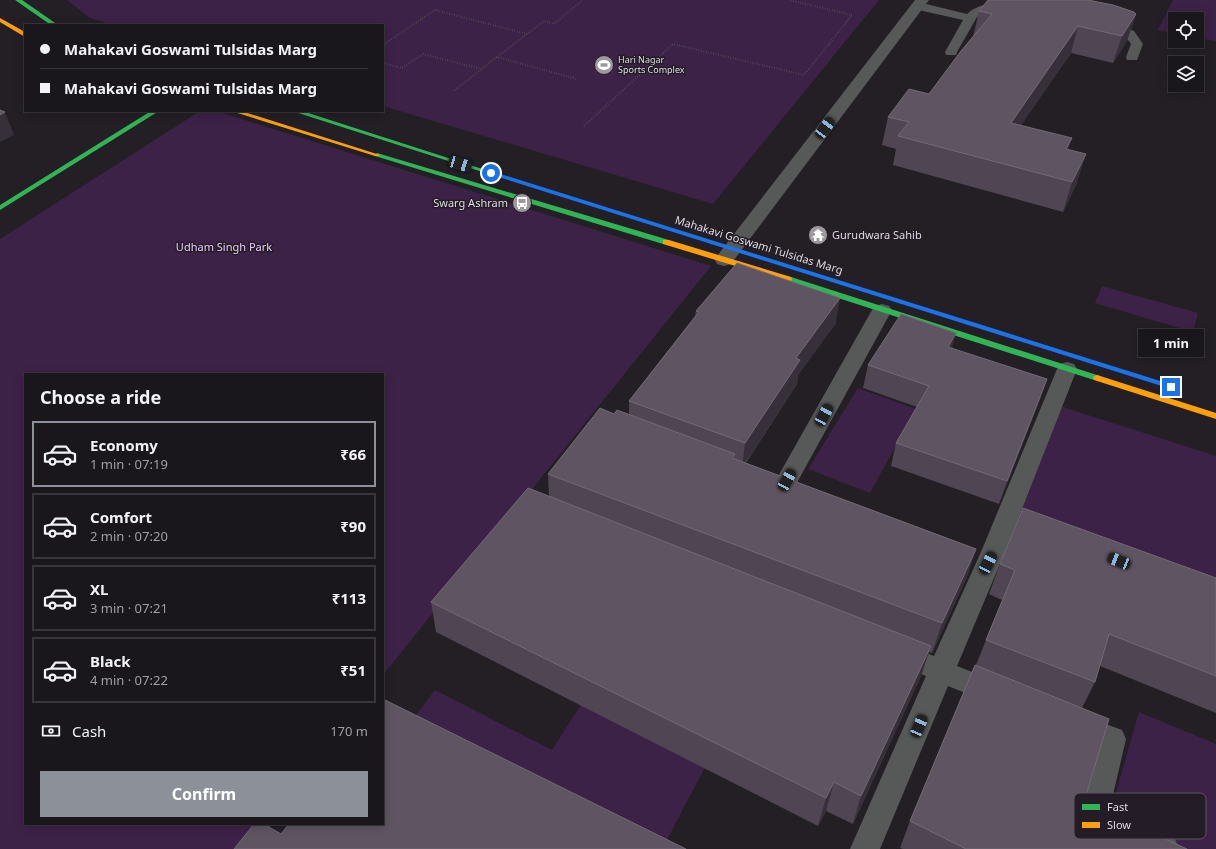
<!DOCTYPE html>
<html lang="en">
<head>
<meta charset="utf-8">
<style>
	body { margin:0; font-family:"Noto Sans",sans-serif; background:#272429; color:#f1f3f6; height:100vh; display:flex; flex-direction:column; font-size:15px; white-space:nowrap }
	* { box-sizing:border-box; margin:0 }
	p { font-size:13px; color:#9f9fa3 }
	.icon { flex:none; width:22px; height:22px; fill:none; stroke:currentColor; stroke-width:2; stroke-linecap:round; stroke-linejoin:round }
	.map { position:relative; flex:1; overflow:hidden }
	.sheet { position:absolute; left:24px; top:373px; width:360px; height:452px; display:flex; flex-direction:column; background:#1a171c; border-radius:0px; box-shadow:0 2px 10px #0003,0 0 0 1px #38363b }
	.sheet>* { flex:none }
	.top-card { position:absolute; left:24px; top:24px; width:360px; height:88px; border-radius:0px; box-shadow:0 2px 10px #0003,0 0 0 1px #38363b; display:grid; align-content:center; height:88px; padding:0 16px; background:#1a171c }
	.fabs { position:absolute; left:1168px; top:12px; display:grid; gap:8px }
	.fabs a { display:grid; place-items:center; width:36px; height:36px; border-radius:0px; background:#1a171c; box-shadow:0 2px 10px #0003,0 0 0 1px #38363b; font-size:20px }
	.end { position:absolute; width:18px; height:18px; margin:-9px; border:5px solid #1a73e8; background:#fff; box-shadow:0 0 0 2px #fff }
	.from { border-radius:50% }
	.bubble { position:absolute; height:28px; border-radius:0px; background:#1a171c; box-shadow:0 2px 10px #0003,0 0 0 1px #38363b; font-size:13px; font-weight:700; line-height:28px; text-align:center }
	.car { position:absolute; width:12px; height:24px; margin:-12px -6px; border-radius:5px; box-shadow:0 0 3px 1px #0007; background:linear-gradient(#222 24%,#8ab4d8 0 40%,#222 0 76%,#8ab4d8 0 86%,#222 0) }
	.top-card b { display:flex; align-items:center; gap:14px; height:38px; font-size:15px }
	.top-card b+b { border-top:1px solid #38363b }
	.top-card i { width:10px; height:10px; background:#f1f3f6 }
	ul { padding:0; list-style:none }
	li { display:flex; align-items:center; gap:12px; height:66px; margin:0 8px 6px; padding:0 8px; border:2px solid #38363b; border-radius:0px }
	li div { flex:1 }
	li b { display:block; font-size:15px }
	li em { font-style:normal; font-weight:700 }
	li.current { border-color:#8c9099 }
	li>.icon { width:36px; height:36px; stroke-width:1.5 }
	h2 { padding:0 16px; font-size:18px; line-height:48px }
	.pay { display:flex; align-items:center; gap:10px; height:44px; padding:0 16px; font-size:15px }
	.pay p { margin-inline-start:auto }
	.button { display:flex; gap:8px; margin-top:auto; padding:8px 16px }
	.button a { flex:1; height:46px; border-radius:0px; background:#8c9099; color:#fff; font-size:16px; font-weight:700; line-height:46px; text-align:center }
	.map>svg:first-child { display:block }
</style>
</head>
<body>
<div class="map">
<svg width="1216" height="849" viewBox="0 0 1216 849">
	<rect width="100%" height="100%" fill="#231f25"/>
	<!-- green -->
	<path fill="#3d2247" d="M67,0H879L713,204L383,106V25H113L90,18Z
		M1173,0H1216V41L1197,38V19H1175V33L1158,30Z
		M200,111H216L711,266L383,675V374H25V824H264L244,849H0V239Z
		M1102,286L1198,313L1193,332L1095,303Z
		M858,388L916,409L870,493L808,469Z
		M1044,401L1216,456V614L991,528Z
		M598,678L721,737L662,849L394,744L435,690L552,750Z
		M1139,712L1216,744V849H1136L1104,834Z"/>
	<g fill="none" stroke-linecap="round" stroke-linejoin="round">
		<!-- path -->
		<path stroke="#5e5d5f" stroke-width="2" stroke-dasharray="0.5 2" stroke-linecap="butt" d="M383,45L435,10L527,34
			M497,57L544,21L554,24L583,0
			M383,63L402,68L423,54L481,69
			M455,90L497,57L577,79
			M584,126L673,44L804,75L852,15L789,0"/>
		<!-- lane -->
		<path fill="#575959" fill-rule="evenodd" d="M918,2L967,14C976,5 995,1 1007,4L1009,7L1007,10L987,12L977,17L957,52L956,55H946L945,52L963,20L914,9L912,6L914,3Z
			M1106,22L1134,31L1143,44L1137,60H1127L1126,57L1131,44L1126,37L1102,29L1100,26L1102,23Z"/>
		<!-- street -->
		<path fill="#575959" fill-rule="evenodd" d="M915,0H929L731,264L724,266L717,264L715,260L717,256Z
			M882,304L889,306L892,310L788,499L780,502L772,499L768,493L772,487L872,310L875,306Z
			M1067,362L1074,364L1077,369L1005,552L957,666L1005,685L1009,693L1005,701L995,705L948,686L880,849H850L926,676L888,661L884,653L888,645L897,642L934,656L981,552L1057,369L1060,364Z
			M1076,713L1122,730L1126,739L1109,812L1175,839L1179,849H1130L1083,829L1078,819L1096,746L1066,734L1062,725L1066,716Z"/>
		<!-- fast -->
		<path fill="#30b455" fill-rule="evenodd" d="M15,0H22L58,25H51Z
			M151,111H159L0,210V205Z
			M292,111H302L498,174L494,176L492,175Z
			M377,153L669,240L670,242L666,244H663L375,156L374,155Z
			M785,277H791L1100,376L1101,378L1100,380H1094L785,281L784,279Z"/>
		<!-- slow -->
		<path fill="#ff9f0a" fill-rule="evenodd" d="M0,18L25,32V37L0,22Z
			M231,111H241L380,155L379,156H375Z
			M663,240H669L791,277L792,279L791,281H785L663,244Z
			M1097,375L1216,413V419L1094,380L1093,378L1094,376Z"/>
	</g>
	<!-- wall -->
	<path fill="#504553" d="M979,11L1136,14L1127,41L1113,63L1071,53L1021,125L1069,150L1077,183L1063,212L893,165L896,149L882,145L888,117L929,94L973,37Z
		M696,311L836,323L798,375L797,384L746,463L976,549L966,579L932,653L929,652L921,676L853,824L826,811L818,826L436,632L431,602L549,496L548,474L614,414H629V401L695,316Z
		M951,349L1047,379L1039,402L999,504L891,466L896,443L917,407L863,388L868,365Z
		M1000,564L1216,578V713L1100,666L1095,682L1082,708L1084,802L1187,849H903L900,848L910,821L976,665L1002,600L989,594Z"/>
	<!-- shaded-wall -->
	<path fill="#372f3a" d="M1136,14L1127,41L1113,63L1122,36Z
		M1078,26L1071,53L1003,151L1011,123Z
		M5,112L14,135L0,142V115Z
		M1072,138L1063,167L1066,149Z
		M1086,154L1077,183L1063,212L1072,182Z
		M840,298L836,323L798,375L797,384L742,468L745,443L796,358Z
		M956,333L950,356L948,347Z
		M1047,379L1039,402L999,504L1007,481Z
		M976,549L966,579L932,653L942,623Z
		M931,646L921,676L853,824L861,796Z
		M834,782L826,811L818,826L826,798Z"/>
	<!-- building -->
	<path fill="#5f5562" stroke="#736a76" d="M988,0H1088L1113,5L1134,12L1136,14L1122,36L1078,26L1011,123L1072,138L1066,149L1086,154L1072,182L898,136L909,122L888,117L909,89L929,94L961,51L992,14L979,11Z
		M0,110L5,112L0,115Z
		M737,263L840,298L796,358L800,360L745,443L629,401L699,312L696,311Z
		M901,314L956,333L948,347L1047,379L1007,481L896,443L929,386L868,365Z
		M600,408L614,414L617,410L735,454L732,458L976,549L942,623L548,474Z
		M528,488L931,646L861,796L834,782L826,798L431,602Z
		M1023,508L1216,578V676L1109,634L1095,682L986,640L1015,570L1000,564Z
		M975,665L1109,719L1084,802L1187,849H966L910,821Z
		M385,700L686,849H234L254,824H264L281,834L289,824H383V703Z"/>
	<!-- route -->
	<path fill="#1a73e8" d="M491,171L1173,385L1174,387L1168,388L489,174V172Z"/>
	<!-- icons -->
	<defs>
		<g id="stadium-disc" transform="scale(1)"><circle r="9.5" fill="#9d999f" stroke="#241d27"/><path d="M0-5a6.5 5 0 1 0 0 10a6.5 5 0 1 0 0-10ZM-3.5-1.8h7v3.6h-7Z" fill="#fff"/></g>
		<g id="bus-disc" transform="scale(1)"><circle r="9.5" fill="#9d999f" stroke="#241d27"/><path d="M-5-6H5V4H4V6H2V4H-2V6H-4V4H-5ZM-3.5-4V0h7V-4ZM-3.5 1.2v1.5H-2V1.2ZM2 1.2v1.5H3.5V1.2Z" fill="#fff"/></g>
		<g id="temple-disc" transform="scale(1)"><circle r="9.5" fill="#9d999f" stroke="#241d27"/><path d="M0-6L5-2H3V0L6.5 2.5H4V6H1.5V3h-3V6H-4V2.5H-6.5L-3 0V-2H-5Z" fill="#fff"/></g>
	</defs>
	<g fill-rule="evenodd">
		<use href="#stadium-disc" x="604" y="65"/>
		<use href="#bus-disc" x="522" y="203"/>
		<use href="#temple-disc" x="818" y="235"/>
	</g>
	<g text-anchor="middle" stroke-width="3" stroke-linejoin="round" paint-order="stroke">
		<!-- far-poi labels -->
		<g font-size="9" fill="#dfdae1" stroke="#241d27" text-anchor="start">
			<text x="618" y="63">Hari Nagar<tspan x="618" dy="10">Sports Complex</tspan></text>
		</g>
		<!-- poi labels -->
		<g font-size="11" fill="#dfdae1" stroke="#241d27" text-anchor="end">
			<text x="508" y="207">Swarg Ashram</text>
			<text x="832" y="239" text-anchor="start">Gurudwara Sahib</text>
		</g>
		<!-- street labels -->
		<g font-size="11" fill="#dfdae1" stroke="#241d27">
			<text transform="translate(759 245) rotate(17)" y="4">Mahakavi Goswami Tulsidas Marg</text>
		</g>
		<!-- park labels -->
		<g font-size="11" fill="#eec6fd" stroke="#241d27">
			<text x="224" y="251">Udham Singh Park</text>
		</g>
	</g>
	<!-- legend -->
	<rect x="1074" y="793" width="132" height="46" rx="6" fill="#241d27" stroke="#5c565f" stroke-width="1"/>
	<rect x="1082" y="804" width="18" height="6" fill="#30b455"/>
	<rect x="1082" y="822" width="18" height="6" fill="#ff9f0a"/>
	<g font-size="11" fill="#dfdae1">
		<text x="1107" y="811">Fast</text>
		<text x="1107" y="829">Slow</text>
	</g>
</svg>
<div class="fabs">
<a><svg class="icon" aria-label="locate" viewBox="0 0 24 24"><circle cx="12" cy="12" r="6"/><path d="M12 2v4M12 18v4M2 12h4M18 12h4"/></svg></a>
<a><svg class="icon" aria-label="layers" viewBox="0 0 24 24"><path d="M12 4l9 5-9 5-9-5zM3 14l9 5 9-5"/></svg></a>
</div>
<i class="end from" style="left:491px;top:173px"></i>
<i class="end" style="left:1171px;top:387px"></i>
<div class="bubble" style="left:1138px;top:329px;width:66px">1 min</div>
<i class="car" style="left:825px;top:128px;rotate:37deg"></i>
<i class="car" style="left:460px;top:164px;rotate:107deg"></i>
<i class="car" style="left:824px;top:415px;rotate:29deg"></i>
<i class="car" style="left:787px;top:480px;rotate:29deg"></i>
<i class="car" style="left:1119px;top:561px;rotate:292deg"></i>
<i class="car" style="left:988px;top:563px;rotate:27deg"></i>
<i class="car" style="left:919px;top:726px;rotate:23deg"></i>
<div class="top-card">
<b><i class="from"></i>Mahakavi Goswami Tulsidas Marg</b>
<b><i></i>Mahakavi Goswami Tulsidas Marg</b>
</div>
<section class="sheet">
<h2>Choose a ride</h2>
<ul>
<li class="current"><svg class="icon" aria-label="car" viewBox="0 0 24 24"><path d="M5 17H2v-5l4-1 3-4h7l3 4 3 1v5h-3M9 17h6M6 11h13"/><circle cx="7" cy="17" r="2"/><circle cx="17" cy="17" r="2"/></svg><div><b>Economy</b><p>1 min · 07:19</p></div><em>₹66</em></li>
<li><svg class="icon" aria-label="car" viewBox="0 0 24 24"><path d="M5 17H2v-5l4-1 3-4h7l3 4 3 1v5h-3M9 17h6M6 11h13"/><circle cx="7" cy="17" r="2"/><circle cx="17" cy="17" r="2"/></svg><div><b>Comfort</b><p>2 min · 07:20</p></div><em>₹90</em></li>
<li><svg class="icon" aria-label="car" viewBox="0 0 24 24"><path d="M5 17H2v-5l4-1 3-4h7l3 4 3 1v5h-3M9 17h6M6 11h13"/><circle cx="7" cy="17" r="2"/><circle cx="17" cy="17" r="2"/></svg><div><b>XL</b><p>3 min · 07:21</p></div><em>₹113</em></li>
<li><svg class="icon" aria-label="car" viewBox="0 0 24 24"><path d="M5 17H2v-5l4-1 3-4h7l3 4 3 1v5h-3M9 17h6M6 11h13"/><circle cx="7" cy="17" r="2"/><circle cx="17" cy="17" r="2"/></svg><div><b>Black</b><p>4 min · 07:22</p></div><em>₹51</em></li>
</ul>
<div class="pay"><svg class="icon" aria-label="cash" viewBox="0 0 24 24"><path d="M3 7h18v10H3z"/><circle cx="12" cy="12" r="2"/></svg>Cash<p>170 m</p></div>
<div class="button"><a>Confirm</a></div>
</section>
</div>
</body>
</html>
